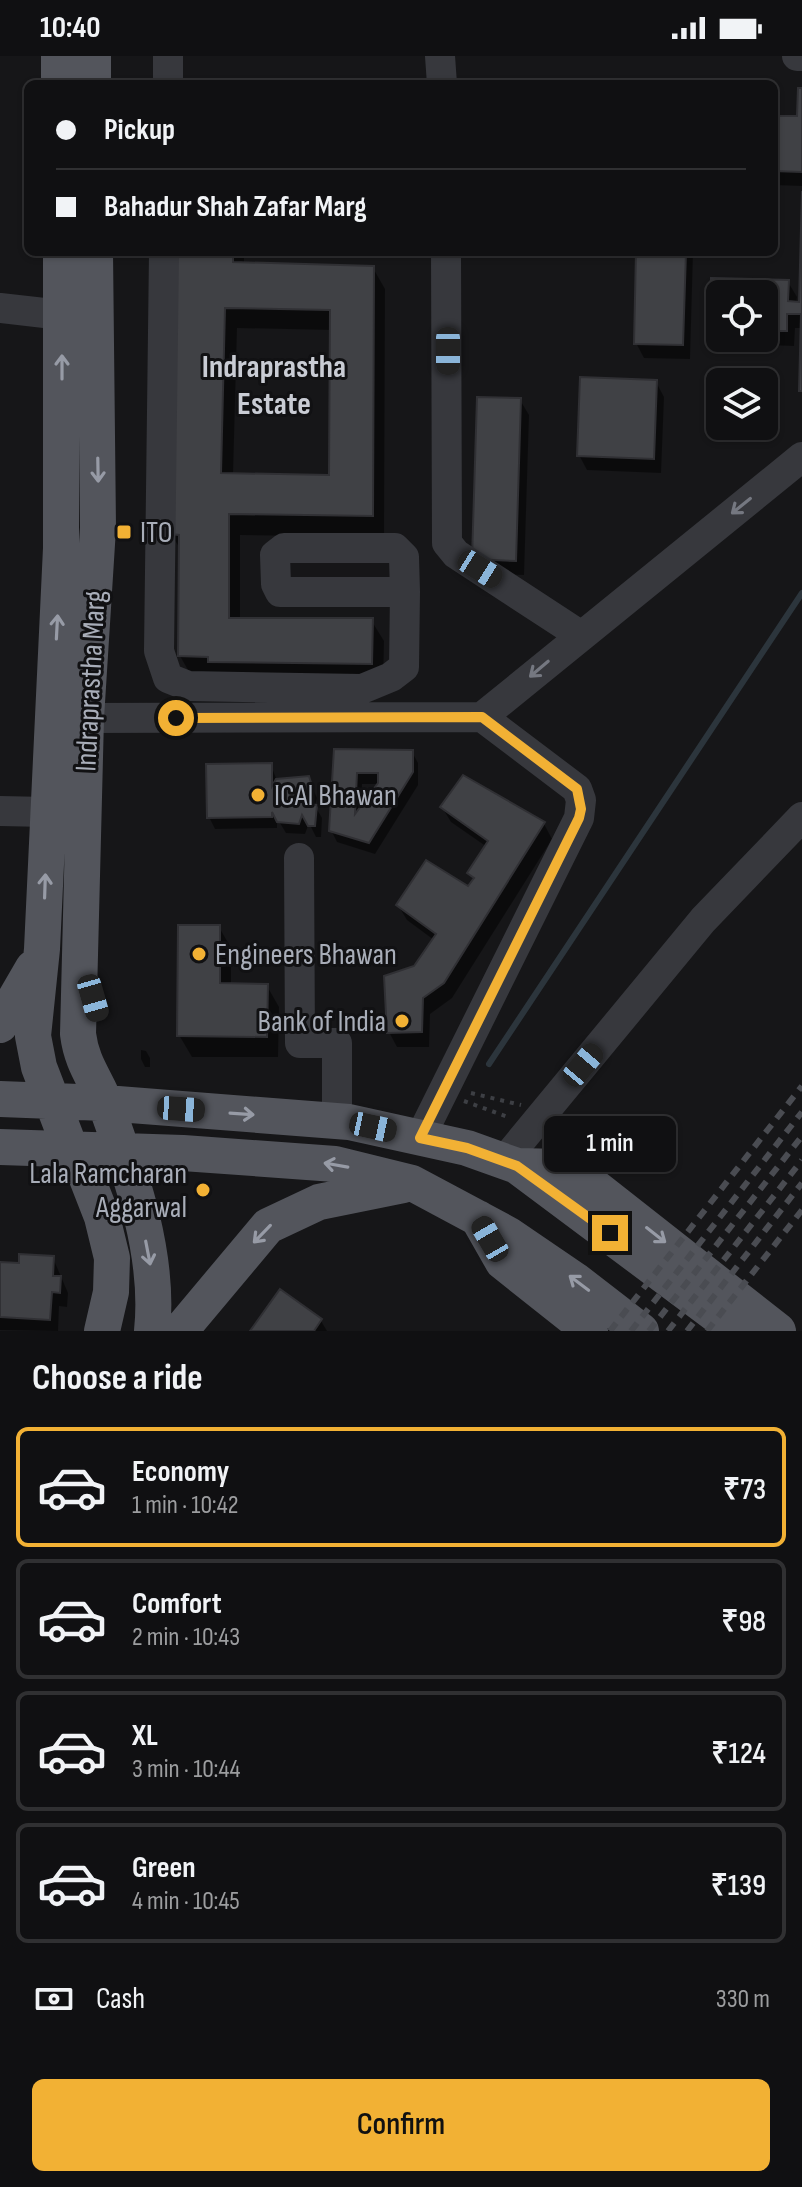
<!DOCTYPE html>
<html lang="en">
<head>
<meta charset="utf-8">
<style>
	body { margin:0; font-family:"Sofia Sans Condensed",sans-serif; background:#19191b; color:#f1f3f6; height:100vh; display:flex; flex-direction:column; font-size:30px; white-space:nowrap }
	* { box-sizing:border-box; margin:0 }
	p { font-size:26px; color:#9c9d9f }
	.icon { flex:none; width:44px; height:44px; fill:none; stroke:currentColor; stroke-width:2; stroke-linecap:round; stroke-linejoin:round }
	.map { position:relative; height:1275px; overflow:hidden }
	.details { display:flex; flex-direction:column; background:#101012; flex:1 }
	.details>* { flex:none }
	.guide { position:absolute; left:24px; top:24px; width:754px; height:176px; border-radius:12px; box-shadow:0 2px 6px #0004,0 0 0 2px #303032; display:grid; align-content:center; height:176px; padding:0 32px; background:#101012 }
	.fabs { position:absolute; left:706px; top:224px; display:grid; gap:16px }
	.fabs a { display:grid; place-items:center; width:72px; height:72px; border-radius:12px; background:#101012; box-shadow:0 2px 6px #0004,0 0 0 2px #303032; font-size:40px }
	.end { position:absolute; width:36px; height:36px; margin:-18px; border:10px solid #f2b134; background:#111; box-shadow:0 0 0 4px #111 }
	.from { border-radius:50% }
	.bubble { position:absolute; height:56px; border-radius:12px; background:#101012; box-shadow:0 2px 6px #0004,0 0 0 2px #303032; font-size:26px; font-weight:600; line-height:56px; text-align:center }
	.car { position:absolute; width:24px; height:48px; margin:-24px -12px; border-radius:10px; box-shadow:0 0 6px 2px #0007; background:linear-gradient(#222 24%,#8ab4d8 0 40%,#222 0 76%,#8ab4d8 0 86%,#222 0) }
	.guide b { display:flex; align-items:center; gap:28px; height:76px; font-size:30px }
	.guide b+b { border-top:2px solid #303032 }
	.guide i { width:20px; height:20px; background:#f1f3f6 }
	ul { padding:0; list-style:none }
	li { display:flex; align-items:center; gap:24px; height:120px; margin:0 16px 12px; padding:0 16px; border:4px solid #303032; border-radius:12px }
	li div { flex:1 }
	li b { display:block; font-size:30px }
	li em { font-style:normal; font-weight:600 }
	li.selected { border-color:#f2b134 }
	li>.icon { width:72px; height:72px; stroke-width:1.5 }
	h2 { padding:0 32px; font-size:36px; line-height:96px }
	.pay { display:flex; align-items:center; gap:20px; height:88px; padding:0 32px; font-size:30px }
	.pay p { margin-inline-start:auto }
	.primary-button { display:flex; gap:16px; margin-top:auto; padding:16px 32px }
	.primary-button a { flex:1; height:92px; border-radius:12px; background:#f2b134; color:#111; font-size:32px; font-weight:600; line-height:92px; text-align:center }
	.status { display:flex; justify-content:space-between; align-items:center; height:56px; padding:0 40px; background:#101012; direction:ltr }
	.status svg { height:22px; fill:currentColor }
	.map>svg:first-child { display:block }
</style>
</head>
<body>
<div class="status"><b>10:40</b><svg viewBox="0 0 49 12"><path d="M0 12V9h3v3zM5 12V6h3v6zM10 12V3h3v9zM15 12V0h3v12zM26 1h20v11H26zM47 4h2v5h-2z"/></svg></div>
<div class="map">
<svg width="802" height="1275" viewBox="0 0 802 1275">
	<rect width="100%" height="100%" fill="#161618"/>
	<!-- shadow -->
	<path fill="#0007" fill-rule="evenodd" d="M802,34V130L774,129V62H799Z
		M171,196H244V208L373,212L385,233L384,481L240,479V564H371L384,585L383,629L192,621L180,600L181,494L166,470ZM237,272L332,274L331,421L233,419Z
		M638,196H693L690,303L644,302L636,287Z
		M802,205V272H795L794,290L720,287L711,272L713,224L788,226L797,241L796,248H801ZM720,238H764V282H720Z
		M656,326L664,341L661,417L587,414L579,399Z
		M520,344L529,359L524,519L483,518Z
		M336,695L412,696L418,707V729L375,798L337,786L331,774ZM362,728H380L361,754Z
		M271,709L277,725L308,722L317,742L315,750L322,762L321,781H316L309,767L305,778L286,777L277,762V772L215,773L209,761Z
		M442,751L544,768L552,783L452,942L430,958L429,991H397L389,976L415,912L434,884L407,864L398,849L469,833L474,825L470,817L487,791L451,766Z
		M219,871L231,892V929L267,930L279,951L278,1001H192L179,979Z
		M141,994L146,995L150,1002V1011H145L141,1003Z
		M53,1202L68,1237L67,1251L59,1250L58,1275L0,1274V1208L21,1209Z
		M281,1236L321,1265L327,1275H252Z"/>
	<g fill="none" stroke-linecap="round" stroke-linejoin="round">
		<!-- stream -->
		<path stroke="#2c353c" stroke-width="6" d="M489,1008L802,537"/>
	</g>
	<!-- building -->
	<path fill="#404145" stroke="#303034" stroke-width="2" fill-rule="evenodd" d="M798,32H802V116L774,115V60H797Z
		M802,135V335H799L801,258H787V275H764V238H720V273H709L711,222L789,224L788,245L799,246Z
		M168,196H233V206L374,210L373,460L229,458V562H373L372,608L208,606V601L178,600L179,479L171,478ZM225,252L330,254L329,419L221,417Z
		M636,196H686L683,289L634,288Z
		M580,321L657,324L654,403L577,400Z
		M477,341L521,342L516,505L472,503Z
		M334,693L413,694V716L369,787L329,775ZM357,717H378V727L355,758Z
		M272,707V730L276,723L309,720L312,730L306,748L317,749L315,770H308L302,759L299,768L277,766L272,756V761L207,762L206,708Z
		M463,719L545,766L444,927L423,942L422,976L387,977L384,920L414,910L436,878L396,849L426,804L468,830L474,822L467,817L488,785L440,751Z
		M178,869H220V927L268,928L267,981L177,980Z
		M19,1198L54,1200L53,1220H61L60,1237L52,1236L50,1264L0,1261V1206L19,1207Z
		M280,1233L322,1263L314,1275H250Z"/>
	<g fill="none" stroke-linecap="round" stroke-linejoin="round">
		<!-- path -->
		<path stroke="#3d3f44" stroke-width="4" stroke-dasharray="4 6" stroke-linecap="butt" d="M471,1037L521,1049
			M464,1045L508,1061"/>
		<!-- minor -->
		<path stroke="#37383d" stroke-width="30" d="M440,0L442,28
			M797,0H802
			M168,28V0
			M164,196L159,595L168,622L188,630L362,633L391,621L404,611L405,536H280L276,528L275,499L284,492H395L404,501L405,536
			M446,196L447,487L456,498L580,579
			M0,252L62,259
			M482,661L802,401
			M86,662L482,661L577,733L581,744L579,762L420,1082
			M0,755L47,756
			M299,802L300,987H337V1065
			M504,1105L703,864L802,761"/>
		<!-- major -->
		<path stroke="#53555c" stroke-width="36" d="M59,0V28
			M93,0V28
			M61,196V492L42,893L33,980L39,1011L70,1092L86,1120L102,1161L112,1202L111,1236L102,1275
			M95,196L98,472L86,662L78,978C82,1010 97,1024 107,1052C132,1121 160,1200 152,1275
			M0,969L33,912
			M0,1043L105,1047L349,1066L467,1092L517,1110L738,1275
			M0,1091L183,1097L335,1108L412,1127L509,1179L575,1224L641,1275
			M517,1110L563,1111L587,1125L778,1275
			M478,1162L503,1206L590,1275
			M180,1275L268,1170L319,1146L403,1129"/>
		<!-- rail -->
		<path stroke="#4a4c52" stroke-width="6" stroke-dasharray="10 8" stroke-linecap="butt" d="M610,1275L802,1030
			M631,1275L802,1056
			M649,1275L802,1080
			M668,1275L802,1104
			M687,1275L802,1127
			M707,1275L802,1154"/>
	</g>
	<!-- one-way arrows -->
	<defs><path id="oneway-shaft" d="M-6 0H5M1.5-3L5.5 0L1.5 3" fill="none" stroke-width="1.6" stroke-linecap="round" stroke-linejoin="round" transform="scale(2)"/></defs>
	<g stroke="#979ba6">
		<use href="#oneway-shaft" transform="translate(62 311) rotate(-90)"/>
		<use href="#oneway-shaft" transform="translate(98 414) rotate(89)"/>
		<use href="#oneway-shaft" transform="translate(57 571) rotate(-87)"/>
		<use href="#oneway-shaft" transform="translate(45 830) rotate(-88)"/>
		<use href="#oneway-shaft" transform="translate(242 1058) rotate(4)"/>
		<use href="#oneway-shaft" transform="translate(336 1109) rotate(-170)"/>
		<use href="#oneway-shaft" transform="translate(262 1178) rotate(134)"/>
		<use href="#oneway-shaft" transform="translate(656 1179) rotate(38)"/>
		<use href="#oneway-shaft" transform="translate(148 1197) rotate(79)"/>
		<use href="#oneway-shaft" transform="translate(579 1227) rotate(-143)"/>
	</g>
	<g stroke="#757881">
		<use href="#oneway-shaft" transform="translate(741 450) rotate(141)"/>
		<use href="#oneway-shaft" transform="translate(539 613) rotate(140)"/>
	</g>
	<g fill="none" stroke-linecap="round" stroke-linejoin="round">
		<!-- route -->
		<path stroke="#f2b134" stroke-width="10" d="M176,662L482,661L577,733L581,753L579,762L420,1082L467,1092L517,1110L610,1177"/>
	</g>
	<!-- markers -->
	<g fill="#f2b134" stroke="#111113" stroke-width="3">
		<rect x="116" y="468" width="16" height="16" rx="4"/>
		<circle cx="258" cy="739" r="8"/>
		<circle cx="199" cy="898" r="8"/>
		<circle cx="402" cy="965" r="8"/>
		<circle cx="203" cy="1134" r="8"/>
	</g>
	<g text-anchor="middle" stroke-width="6" stroke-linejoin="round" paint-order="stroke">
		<!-- poi labels -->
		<g font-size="30" fill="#a8adb8" stroke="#111113" text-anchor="start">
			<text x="140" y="486">ITO</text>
			<text x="274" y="749">ICAI Bhawan</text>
			<text x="215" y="908">Engineers Bhawan</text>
			<text x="386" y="975" text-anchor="end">Bank of India</text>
			<text x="187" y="1127" text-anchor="end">Lala Ramcharan<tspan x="187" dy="34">Aggarwal</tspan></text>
		</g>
		<!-- street labels -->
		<g font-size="30" fill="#a8adb8" stroke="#111113">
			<text transform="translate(90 625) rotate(-87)" y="10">Indraprastha Marg</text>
		</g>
		<!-- neighbourhood labels -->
		<g font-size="32" font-weight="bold" fill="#c9ccd4" stroke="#111113">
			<text x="274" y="321">Indraprastha<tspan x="274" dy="37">Estate</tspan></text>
		</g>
	</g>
</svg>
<div class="fabs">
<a><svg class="icon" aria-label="locate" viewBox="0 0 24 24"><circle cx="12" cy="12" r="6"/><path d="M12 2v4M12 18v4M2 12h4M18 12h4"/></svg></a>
<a><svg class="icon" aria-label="layers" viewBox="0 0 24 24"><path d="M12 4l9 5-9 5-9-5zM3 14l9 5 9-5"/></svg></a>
</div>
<i class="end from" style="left:176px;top:662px"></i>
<i class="end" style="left:610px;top:1177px"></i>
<div class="bubble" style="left:544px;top:1060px;width:132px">1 min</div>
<i class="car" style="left:448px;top:295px;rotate:180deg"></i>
<i class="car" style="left:480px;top:513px;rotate:122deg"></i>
<i class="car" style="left:93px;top:942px;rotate:164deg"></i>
<i class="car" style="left:583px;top:1009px;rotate:40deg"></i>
<i class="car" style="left:181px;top:1053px;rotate:94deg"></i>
<i class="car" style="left:373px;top:1071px;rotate:102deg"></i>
<i class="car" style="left:490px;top:1183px;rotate:330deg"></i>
<div class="guide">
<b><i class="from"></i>Pickup</b>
<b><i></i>Bahadur Shah Zafar Marg</b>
</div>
</div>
<section class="details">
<h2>Choose a ride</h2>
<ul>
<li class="selected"><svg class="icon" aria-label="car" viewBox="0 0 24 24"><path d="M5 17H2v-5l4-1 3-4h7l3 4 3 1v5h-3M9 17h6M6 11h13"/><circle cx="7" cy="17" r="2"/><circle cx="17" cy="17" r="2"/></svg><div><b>Economy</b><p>1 min · 10:42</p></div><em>₹73</em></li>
<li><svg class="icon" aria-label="car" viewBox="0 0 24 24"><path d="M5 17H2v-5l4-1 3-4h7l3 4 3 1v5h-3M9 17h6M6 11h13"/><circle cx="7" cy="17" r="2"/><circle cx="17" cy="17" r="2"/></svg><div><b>Comfort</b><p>2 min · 10:43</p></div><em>₹98</em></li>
<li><svg class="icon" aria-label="car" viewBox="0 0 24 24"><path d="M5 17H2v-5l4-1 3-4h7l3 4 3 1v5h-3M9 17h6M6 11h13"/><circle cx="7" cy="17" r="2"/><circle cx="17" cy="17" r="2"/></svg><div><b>XL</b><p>3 min · 10:44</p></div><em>₹124</em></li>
<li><svg class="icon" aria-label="car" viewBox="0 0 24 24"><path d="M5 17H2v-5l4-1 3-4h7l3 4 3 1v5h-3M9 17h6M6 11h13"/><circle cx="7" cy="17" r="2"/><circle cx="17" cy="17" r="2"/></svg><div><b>Green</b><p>4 min · 10:45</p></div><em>₹139</em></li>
</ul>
<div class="pay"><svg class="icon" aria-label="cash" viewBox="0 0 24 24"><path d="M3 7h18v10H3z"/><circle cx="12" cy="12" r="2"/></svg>Cash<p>330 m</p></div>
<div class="primary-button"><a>Confirm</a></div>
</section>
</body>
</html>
